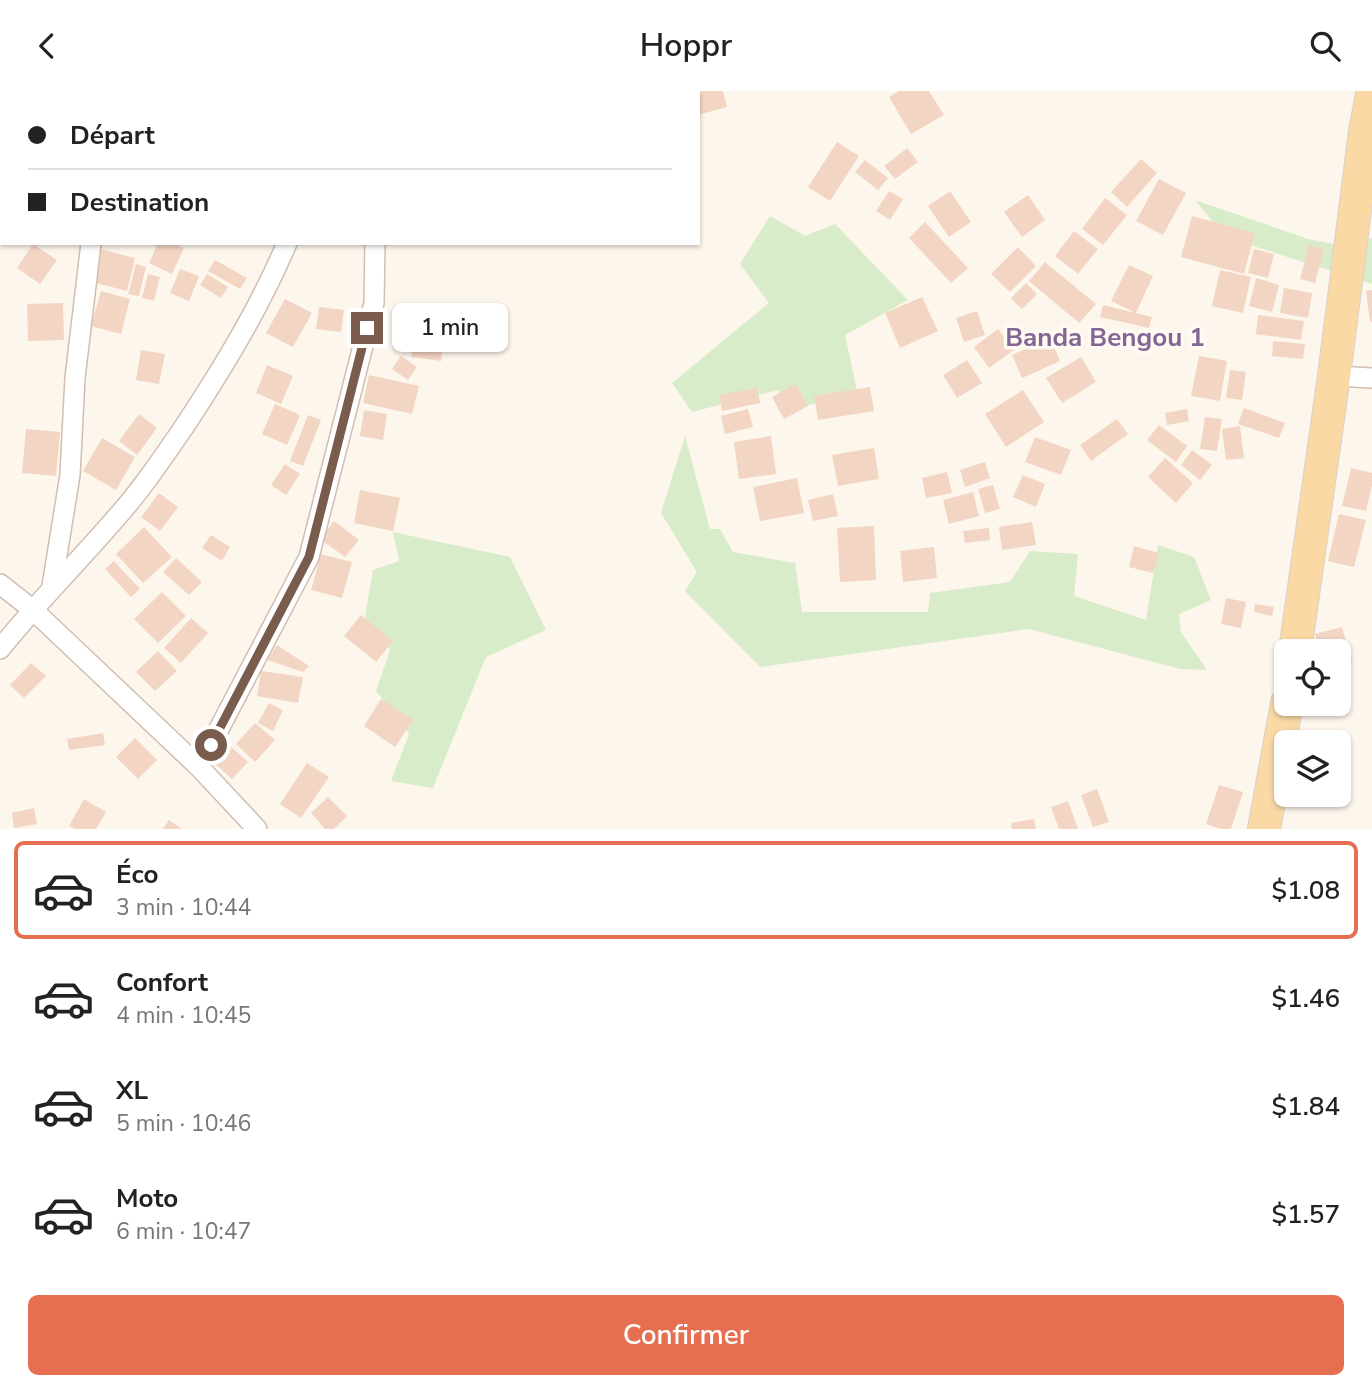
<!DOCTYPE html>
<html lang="fr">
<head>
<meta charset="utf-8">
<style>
	body { margin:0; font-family:"Nunito Sans",sans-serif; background:#f6f6f6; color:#222; height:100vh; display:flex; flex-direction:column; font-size:26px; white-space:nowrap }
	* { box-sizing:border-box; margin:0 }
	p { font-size:23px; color:#767676 }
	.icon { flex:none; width:38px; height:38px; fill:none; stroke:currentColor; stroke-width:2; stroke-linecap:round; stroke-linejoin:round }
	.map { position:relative; height:738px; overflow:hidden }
	.drawer { display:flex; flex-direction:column; background:#fff; flex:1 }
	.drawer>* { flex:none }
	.banner { position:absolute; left:0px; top:0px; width:700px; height:154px; box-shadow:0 2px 5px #0004; display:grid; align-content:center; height:154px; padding:0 28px; background:#fff }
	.tools { position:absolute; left:1274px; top:548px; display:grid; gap:14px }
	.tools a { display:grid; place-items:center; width:77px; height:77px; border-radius:10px; background:#fff; box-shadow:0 2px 5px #0004; font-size:35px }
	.end { position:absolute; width:32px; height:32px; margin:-16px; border:9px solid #7a5c4d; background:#fff; box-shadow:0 0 0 4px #fff }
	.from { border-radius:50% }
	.bubble { position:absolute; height:49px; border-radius:10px; background:#fff; box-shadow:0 2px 5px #0004; font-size:23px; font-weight:600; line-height:49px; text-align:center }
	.banner b { display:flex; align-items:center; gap:24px; height:66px; font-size:26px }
	.banner b+b { border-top:2px solid #e0e0e0 }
	.banner i { width:18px; height:18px; background:#222 }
	ul { padding:12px 0 0; list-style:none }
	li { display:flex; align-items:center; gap:21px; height:98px; margin:0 14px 10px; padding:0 14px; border:4px solid transparent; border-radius:10px }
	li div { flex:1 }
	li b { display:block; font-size:26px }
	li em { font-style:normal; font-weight:600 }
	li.on { border-color:#e76f51 }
	li>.icon { width:63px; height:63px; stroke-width:1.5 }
	.cta { display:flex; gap:14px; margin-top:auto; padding:14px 28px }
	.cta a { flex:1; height:80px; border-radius:10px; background:#e76f51; color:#fff; font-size:28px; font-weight:600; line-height:80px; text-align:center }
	header { display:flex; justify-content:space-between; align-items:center; height:91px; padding:0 28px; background:#fff; font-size:32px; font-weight:600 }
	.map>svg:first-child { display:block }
</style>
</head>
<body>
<header><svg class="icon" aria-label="back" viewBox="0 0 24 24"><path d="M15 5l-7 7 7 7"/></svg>Hoppr<svg class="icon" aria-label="search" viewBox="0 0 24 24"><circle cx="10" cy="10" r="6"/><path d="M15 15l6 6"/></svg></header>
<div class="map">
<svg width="1372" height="738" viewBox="0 0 1372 738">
	<rect width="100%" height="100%" fill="#fdf6ec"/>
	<!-- green -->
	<path fill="#d8ecc9" d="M1195,109L1308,148L1343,155L1372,147V193L1225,146Z
		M770,125L805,145L835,133L908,209L845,244L858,304L793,317L778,299L692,321L672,292L769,212L740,173Z
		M685,345L710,438H720L733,461L795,472L802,521H928L930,502L1010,491L1030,460L1078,463L1074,505L1146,529L1158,454L1194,466L1211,509L1179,523L1181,541L1207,579L1180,578L1029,538L760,576L685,500L697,481L661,422Z
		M393,441L510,466L546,539L486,566L433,697L391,690L409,643L376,600L390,559L364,532L373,479L399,470Z"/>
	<!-- building -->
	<path fill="#f3d5c3" d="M698,0H723L727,16L698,24Z
		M899,0H929L944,24L911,43L889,6Z
		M837,51L859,65L830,110L808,96Z
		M907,57L918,71L895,88L884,75Z
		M1141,68L1157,82L1127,116L1111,101Z
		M865,69L888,87L878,99L855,81Z
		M1159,88L1186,102L1163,144L1136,130Z
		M889,100L903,108L890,129L876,120Z
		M950,100L971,131L949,146L928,115Z
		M1028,104L1045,129L1022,146L1004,121Z
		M1105,107L1127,124L1103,154L1082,138Z
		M1192,125L1255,142L1244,183L1181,166Z
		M925,131L968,177L951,192L909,147Z
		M1074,140L1098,158L1078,183L1055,165Z
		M158,152H173L184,157L172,183L149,172Z
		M33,153L57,169L40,193L17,177Z
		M1309,154L1324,158L1315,192L1300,188Z
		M1018,156L1036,175L1010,201L991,183Z
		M100,158L135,167L127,200L92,191Z
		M1254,158L1274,163L1268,187L1248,182Z
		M215,169L247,187L240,198L208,180Z
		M1045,171L1096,213L1079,232L1029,190Z
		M136,173L146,176L139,205L128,203Z
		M1129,174L1153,185L1136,222L1111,210Z
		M180,178L199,185L189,210L170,202Z
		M1220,179L1251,186L1243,222L1212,215Z
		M148,183L160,186L154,210L142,207Z
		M207,183L228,196L221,207L200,194Z
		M1256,187L1279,194L1272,221L1249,215Z
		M1026,192L1037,203L1022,218L1011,207Z
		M1284,197L1312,202L1308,227L1280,222Z
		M1372,199V231H1370L1366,200Z
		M101,200L130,208L121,243L91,235Z
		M922,206L938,240L900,257L885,222Z
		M285,208L312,222L293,256L266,242Z
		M63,212L64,249L28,250L27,213Z
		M1103,214L1152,226L1149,237L1100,226Z
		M319,216L344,219L341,241L316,238Z
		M977,220L985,244L964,251L956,227Z
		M1258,224L1304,230L1301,249L1256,243Z
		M415,236L445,239L441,270L411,266Z
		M998,238L1014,259L989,277L974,256Z
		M1050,247L1060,270L1022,287L1012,264Z
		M1273,250L1305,253L1303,268L1272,265Z
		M141,259L165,263L159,293L136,289Z
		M401,265L417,276L408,289L392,278Z
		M1199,265L1227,270L1220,310L1191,305Z
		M1081,266L1096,291L1062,312L1046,287Z
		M967,269L982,292L957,307L943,284Z
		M267,274L293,285L281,313L256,302Z
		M1230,279L1246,281L1242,309L1226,307Z
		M369,284L419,295L412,323L363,312Z
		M796,293L808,315L784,328L772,306Z
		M870,296L874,320L818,329L814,305Z
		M757,297L760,312L722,320L719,304Z
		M1023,299L1044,331L1006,356L985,323Z
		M275,313L300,324L287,354L262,343Z
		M1244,317L1285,332L1279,347L1238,333Z
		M748,318L753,336L725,343L721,325Z
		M1187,318L1189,330L1167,334L1165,322Z
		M364,319L387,323L383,349L360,345Z
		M139,323L157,337L137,364L119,350Z
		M308,324L321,329L303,375L290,370Z
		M1205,326L1222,328L1217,360L1200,358Z
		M1117,328L1128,343L1091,370L1080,354Z
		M1159,334L1187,355L1176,371L1147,349Z
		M1240,335L1244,367L1226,369L1222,338Z
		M26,338L60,341L56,385L22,382Z
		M771,345L776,383L739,388L734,351Z
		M1035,346L1071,359L1061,384L1025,371Z
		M102,347L135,366L116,399L83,380Z
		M874,357L879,388L838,395L832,364Z
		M1192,359L1212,374L1200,389L1181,374Z
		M1165,367L1193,392L1176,412L1148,386Z
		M985,371L990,387L965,396L960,379Z
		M285,373L300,383L286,404L271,394Z
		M1351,377L1372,382V394L1366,420L1342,415Z
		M947,381L952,402L926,407L922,387Z
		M1023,384L1045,393L1036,416L1013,406Z
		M797,387L804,422L760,430L753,396Z
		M993,394L1000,418L985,422L978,398Z
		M360,399L400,407L393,440L354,432Z
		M973,401L979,425L949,433L943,409Z
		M159,402L178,416L160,440L141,426Z
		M833,403L838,425L813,430L808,409Z
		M1339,423L1366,429L1354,476L1328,470Z
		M334,430L359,449L345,466L320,448Z
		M1032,431L1036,454L1002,459L999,436Z
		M874,435L876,489L840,491L837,437Z
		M144,436L172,466L143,492L116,463Z
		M989,437L990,449L965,452L963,440Z
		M211,444L230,456L222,470L202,457Z
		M1134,455L1159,462L1153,482L1129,476Z
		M934,456L937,487L903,491L900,460Z
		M321,463L352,471L342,507L311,499Z
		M176,467L202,491L189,504L163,481Z
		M114,470L140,498L131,506L105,478Z
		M162,501L186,525L158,552L134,528Z
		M1226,507L1246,511L1241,537L1221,533Z
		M1255,513L1274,516L1272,525L1254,521Z
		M361,524L393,550L376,571L344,545Z
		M191,527L208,542L181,572L164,557Z
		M1342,536L1352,571L1339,575V560H1320L1315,543Z
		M277,554L309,575L303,581L267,569Z
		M158,560L177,580L155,600L136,581Z
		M31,572L46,585L24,607L10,594Z
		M261,580L303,586L298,612L257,605Z
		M381,608L413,629L395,656L364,635Z
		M269,612L283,619L273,640L258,632Z
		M255,632L275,649L255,671L236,653Z
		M103,642L105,654L69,659L67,648Z
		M135,647L157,669L138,688L116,666Z
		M227,652L248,671L232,688L211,669Z
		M307,672L329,686L301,727L280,713Z
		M1219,694L1243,701L1231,738H1221L1206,733Z
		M1097,698L1109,731L1093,736L1081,704Z
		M328,706L347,725L334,738H325L311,722Z
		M84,708L106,721L96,738H75L69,735Z
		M1068,710L1078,738H1059L1051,716Z
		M34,717L37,733L14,737L12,722Z
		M1034,728L1036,738H1012L1011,732Z
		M169,729L182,738H163Z"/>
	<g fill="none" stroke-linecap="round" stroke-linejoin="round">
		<!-- street casing -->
		<g stroke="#d1beb0" stroke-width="22">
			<path id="street" d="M104,0V2
				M366,0L367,2
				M667,0V2
				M350,2L351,0
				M1334,285L1372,287
				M0,493L32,518L199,676L257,738
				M52,495L70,384L75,287L91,152
				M0,558C37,512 78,471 116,427C142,398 164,365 186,333C224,275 260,216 287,152
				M199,676L309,466L374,212L375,152"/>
		</g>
		<!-- primary casing -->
		<g stroke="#dad1cd" stroke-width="34">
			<path id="primary" d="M1295,560L1334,285L1365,40L1372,4
				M1264,738L1287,612"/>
		</g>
		<!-- street -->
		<use href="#street" stroke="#fff" stroke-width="19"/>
		<!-- primary -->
		<use href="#primary" stroke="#fbd9a5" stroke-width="32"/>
	</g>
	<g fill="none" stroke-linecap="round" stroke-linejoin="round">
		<!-- route -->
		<path stroke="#7a5c4d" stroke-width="9" d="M211,654L309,466L367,237"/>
	</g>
	<g text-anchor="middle" stroke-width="7" stroke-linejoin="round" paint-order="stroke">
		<!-- neighbourhood labels -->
		<g font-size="26" font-weight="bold" fill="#846695" stroke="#fffaf3">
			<text x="1105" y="255">Banda Bengou 1</text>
		</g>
	</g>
</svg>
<div class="tools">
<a><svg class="icon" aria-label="locate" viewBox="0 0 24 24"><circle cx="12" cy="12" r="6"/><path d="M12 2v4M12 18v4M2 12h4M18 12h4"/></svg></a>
<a><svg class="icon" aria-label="layers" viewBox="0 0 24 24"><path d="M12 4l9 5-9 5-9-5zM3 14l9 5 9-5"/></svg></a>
</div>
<i class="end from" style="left:211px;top:654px"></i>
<i class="end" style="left:367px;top:237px"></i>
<div class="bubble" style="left:392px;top:212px;width:116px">1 min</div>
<div class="banner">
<b><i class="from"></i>Départ</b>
<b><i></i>Destination</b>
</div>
</div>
<section class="drawer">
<ul>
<li class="on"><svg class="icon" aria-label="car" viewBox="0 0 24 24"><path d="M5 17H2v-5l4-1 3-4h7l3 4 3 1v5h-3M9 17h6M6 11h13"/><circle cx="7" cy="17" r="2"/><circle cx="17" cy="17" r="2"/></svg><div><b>Éco</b><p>3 min · 10:44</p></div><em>$1.08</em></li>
<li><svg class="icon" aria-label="car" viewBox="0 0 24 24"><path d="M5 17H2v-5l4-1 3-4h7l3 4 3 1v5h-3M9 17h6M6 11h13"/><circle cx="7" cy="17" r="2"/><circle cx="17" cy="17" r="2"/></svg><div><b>Confort</b><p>4 min · 10:45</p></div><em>$1.46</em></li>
<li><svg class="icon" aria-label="car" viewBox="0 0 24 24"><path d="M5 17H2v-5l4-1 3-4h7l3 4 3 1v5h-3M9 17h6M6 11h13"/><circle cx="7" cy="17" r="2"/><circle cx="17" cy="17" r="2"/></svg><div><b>XL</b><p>5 min · 10:46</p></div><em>$1.84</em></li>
<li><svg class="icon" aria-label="car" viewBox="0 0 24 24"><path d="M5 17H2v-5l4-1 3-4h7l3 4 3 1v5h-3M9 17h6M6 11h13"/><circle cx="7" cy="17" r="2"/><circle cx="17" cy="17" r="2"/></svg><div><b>Moto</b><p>6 min · 10:47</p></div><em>$1.57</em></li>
</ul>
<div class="cta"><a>Confirmer</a></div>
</section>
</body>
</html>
